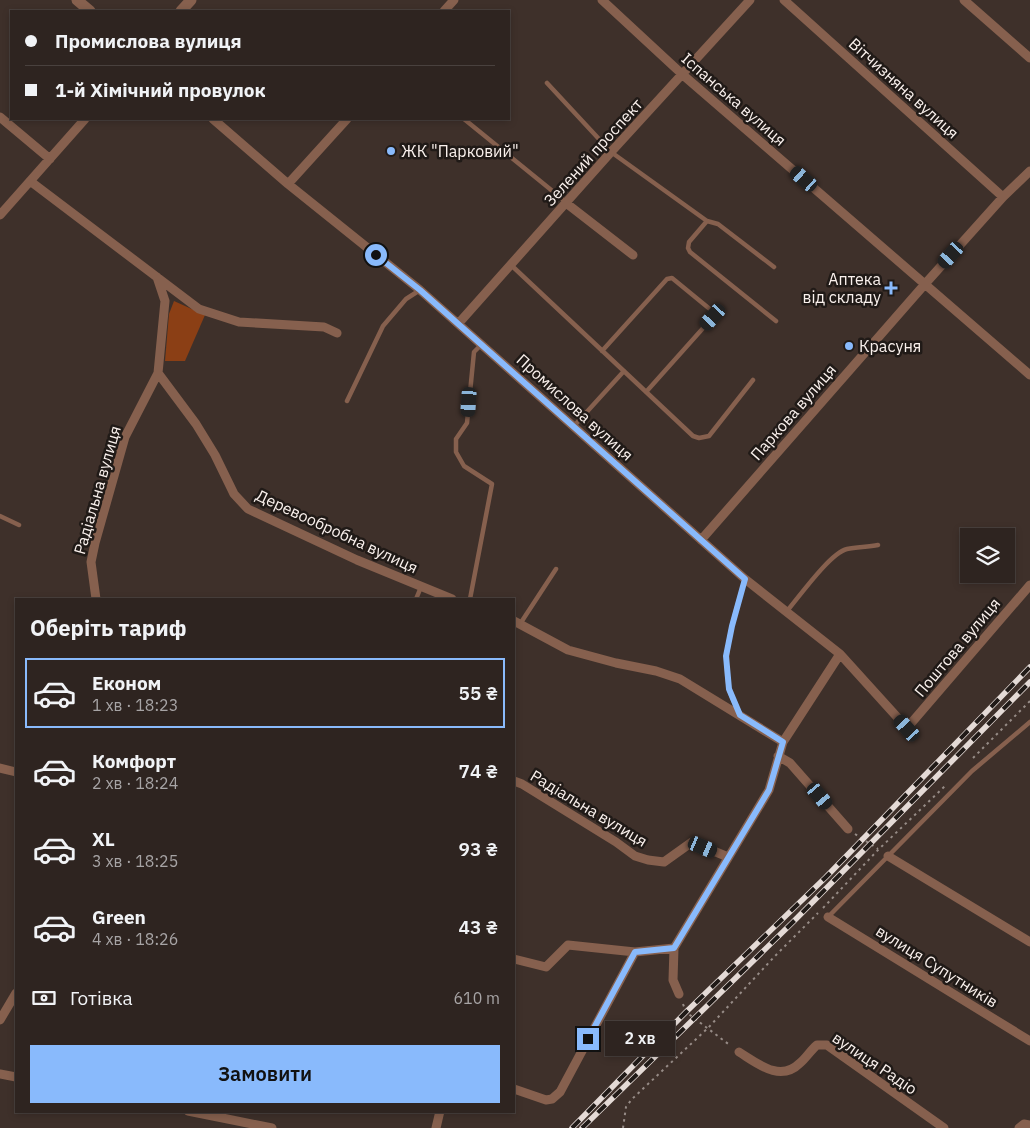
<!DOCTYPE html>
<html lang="uk">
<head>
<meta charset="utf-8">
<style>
	body { margin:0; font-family:"IBM Plex Sans",sans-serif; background:#362c29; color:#f1f3f6; height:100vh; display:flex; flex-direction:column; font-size:19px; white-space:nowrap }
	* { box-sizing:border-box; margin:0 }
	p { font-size:16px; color:#a7a4a5 }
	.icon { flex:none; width:28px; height:28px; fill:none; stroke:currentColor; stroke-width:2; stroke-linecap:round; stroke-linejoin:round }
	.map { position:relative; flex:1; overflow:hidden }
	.details { position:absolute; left:15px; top:598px; width:500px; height:515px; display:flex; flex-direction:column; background:#2e2420; border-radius:0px; box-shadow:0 2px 8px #0003,0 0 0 1px #49413e }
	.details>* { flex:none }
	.top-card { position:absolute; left:10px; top:10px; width:500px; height:110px; border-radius:0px; box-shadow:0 2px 8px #0003,0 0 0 1px #49413e; display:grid; align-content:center; height:110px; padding:0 15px; background:#2e2420 }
	.buttons { position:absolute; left:960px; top:528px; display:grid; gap:10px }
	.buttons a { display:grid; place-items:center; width:55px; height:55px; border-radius:0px; background:#2e2420; box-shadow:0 2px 8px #0003,0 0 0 1px #49413e; font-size:25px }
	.end { position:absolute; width:22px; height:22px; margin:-11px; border:6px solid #89bafc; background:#111; box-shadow:0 0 0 2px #111 }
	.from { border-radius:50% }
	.bubble { position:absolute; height:35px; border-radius:0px; background:#2e2420; box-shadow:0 2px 8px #0003,0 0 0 1px #49413e; font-size:16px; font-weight:600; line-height:35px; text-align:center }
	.car { position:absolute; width:15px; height:30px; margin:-15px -8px; border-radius:6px; box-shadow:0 0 4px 1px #0007; background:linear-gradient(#222 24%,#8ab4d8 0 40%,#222 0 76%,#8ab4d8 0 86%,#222 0) }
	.top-card b { display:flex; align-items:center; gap:18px; height:48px; font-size:19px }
	.top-card b+b { border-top:1px solid #49413e }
	.top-card i { width:12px; height:12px; background:#f1f3f6 }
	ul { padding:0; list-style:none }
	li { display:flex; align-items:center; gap:15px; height:70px; margin:0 10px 8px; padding:0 5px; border:2px solid transparent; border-radius:0px }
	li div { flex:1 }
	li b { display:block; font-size:19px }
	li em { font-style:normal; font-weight:600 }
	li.selected { border-color:#89bafc }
	li>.icon { width:45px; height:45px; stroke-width:1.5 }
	h2 { padding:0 15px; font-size:22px; line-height:60px }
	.pay { display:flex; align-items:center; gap:12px; height:55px; padding:0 15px; font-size:19px }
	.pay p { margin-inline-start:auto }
	.button { display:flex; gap:10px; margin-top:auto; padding:10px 15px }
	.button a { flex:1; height:58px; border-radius:0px; background:#89bafc; color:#111; font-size:20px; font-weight:600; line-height:58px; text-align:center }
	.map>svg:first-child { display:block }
</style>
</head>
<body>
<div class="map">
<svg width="1030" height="1128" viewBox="0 0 1030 1128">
	<rect width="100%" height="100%" fill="#3e302a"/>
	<!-- green -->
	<path fill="#8b3f15" d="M174,301L205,315L185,361H165L169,314Z"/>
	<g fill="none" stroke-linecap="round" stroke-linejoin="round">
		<!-- path -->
		<path stroke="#978c87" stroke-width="2" stroke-dasharray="2.5 4" stroke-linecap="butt" d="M973,758L1030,701
			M855,834L878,849
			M823,908L878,850L945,786
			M683,1004L686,1012L731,1046
			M623,1128L626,1107L632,1099L708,1028L775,956L818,913"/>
		<!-- service -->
		<path stroke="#86604e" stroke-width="4.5" d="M547,83L611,152L707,221L718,224L774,267
			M464,119L566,202
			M707,221L689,242L688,248L690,252L776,321
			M511,265L693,436L699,438L709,436L753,380
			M602,351L667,279L672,278L711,310L713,317L646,392
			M347,401L383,326L406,299L420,290
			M574,426L624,371
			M0,516L19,525
			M416,599L421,587
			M470,599L492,484L464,466L456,452V439L467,423L474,352L481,345
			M787,611C799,597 830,553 847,549C857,547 868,547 878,545
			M520,624L556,569
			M739,714C736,706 731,697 729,689C721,652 735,614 745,579
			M828,917L972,771L1030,722"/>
		<!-- minor -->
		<path stroke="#86604e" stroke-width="9" d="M602,0L683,75L1030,375
			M784,0L1003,197
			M964,0L1030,58
			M444,11L454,0
			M0,117L50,159
			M213,119L288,184L420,290L745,579L840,654L907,728L1030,585
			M30,181L199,309L239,322L324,327L337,333
			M288,184L347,119
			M566,203L633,255
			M0,215L85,119
			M458,324L611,152L750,0
			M158,373L196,424L215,455L234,494L248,509L357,560L452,599
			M701,540L925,284L1003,197L1030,171
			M96,599L91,562L95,543L125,437L158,373L165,301L157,277
			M514,621L568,650L616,663L656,671L680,679L783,742
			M778,756L790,763L848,829
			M0,768L16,772
			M514,781L522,784L616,842L635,856L648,860L664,862L692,842L728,857
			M888,856L1030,942
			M828,917L1030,1041
			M514,959L546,967L568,945L635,952L674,948
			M679,994L673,980L674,948L769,790L783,742L840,654
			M0,1020L16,993
			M739,1052C757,1063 780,1083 800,1063C806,1058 810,1051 817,1045H827L944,1128
			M0,1074L16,1077
			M514,1089L546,1100L552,1099L560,1092L635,952
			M188,1111L272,1128
			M436,1128L440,1111
			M1019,1128L1024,1124L1030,1125"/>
		<!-- tertiary -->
		<path stroke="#86604e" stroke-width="11" d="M77,0L90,11
			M181,11L191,0"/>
		<!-- rail casing -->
		<g stroke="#e4dad6" stroke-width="5.5">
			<path id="rail" d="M572,1128L686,1012L826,877L1030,667
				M582,1128L794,921L1030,682"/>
		</g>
		<!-- rail -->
		<use href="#rail" stroke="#201a17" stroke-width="4" stroke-dasharray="11" stroke-linecap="butt"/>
	</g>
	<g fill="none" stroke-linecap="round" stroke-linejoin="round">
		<!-- route -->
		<path stroke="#89bafc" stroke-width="6" d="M376,255L420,290L745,579L732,626L726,656L729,689L740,715L783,742L769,790L674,948L635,952L588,1039"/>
	</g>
	<!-- markers -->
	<g fill="#89bafc" stroke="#201a17" stroke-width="2">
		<circle cx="391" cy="151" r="5"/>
		<path d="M888.5 280.5h5v5h5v5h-5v5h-5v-5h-5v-5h5z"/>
		<circle cx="849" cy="346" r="5"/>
	</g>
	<g text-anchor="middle" stroke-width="5" stroke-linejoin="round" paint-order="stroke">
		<!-- street labels -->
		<g font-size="16" fill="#faf1ed" stroke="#201a17">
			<text transform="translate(904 88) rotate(42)" y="6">Вітчизняна вулиця</text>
			<text transform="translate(734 99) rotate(41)" y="6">Іспанська вулиця</text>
			<text transform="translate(593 152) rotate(-48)" y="6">Зелений проспект</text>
			<text transform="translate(575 407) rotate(42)" y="6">Промислова вулиця</text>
			<text transform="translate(793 412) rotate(-49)" y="6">Паркова вулиця</text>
			<text transform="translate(97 490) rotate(-74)" y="6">Радіальна вулиця</text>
			<text transform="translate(337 531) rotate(25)" y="6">Деревообробна вулиця</text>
			<text transform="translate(957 647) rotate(-50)" y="6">Поштова вулиця</text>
			<text transform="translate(589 808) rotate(31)" y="6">Радіальна вулиця</text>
			<text transform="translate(937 966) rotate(32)" y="6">вулиця Супутників</text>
			<text transform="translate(875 1063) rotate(34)" y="6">вулиця Радіо</text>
		</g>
		<!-- poi labels -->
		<g font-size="16" fill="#faf1ed" stroke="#201a17" text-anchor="start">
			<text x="401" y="157">ЖК "Парковий"</text>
			<text x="881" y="285" text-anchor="end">Аптека<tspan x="881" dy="18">від складу</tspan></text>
			<text x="859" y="352">Красуня</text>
		</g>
	</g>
</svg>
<div class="buttons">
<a><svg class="icon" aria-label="layers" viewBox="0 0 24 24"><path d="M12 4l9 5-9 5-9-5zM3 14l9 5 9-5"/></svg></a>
</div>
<i class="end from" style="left:376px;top:255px"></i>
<i class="end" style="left:588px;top:1039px"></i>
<div class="bubble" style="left:605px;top:1021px;width:70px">2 хв</div>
<i class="car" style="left:804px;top:179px;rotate:311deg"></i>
<i class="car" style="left:951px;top:255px;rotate:222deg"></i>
<i class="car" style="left:713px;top:317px;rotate:222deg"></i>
<i class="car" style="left:469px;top:402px;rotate:184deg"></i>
<i class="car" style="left:907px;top:728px;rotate:318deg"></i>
<i class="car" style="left:820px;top:796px;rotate:140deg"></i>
<i class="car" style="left:703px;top:847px;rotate:113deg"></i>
<div class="top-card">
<b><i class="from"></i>Промислова вулиця</b>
<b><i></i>1-й Хімічний провулок</b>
</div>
<section class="details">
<h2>Оберіть тариф</h2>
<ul>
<li class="selected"><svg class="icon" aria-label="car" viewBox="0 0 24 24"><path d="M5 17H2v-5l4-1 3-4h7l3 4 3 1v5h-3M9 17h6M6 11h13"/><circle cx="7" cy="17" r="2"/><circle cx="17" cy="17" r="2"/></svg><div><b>Економ</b><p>1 хв · 18:23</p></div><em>55 ₴</em></li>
<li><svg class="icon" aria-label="car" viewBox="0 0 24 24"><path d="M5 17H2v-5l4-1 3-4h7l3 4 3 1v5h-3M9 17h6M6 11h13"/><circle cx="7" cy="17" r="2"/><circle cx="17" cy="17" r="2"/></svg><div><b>Комфорт</b><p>2 хв · 18:24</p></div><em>74 ₴</em></li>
<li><svg class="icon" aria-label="car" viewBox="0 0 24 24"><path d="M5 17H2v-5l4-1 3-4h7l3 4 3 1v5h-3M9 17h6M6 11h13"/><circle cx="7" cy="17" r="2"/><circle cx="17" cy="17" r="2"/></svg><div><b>XL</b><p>3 хв · 18:25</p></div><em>93 ₴</em></li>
<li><svg class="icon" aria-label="car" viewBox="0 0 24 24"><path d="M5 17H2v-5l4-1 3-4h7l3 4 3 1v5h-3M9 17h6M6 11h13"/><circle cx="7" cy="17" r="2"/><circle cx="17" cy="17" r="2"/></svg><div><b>Green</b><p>4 хв · 18:26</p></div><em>43 ₴</em></li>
</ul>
<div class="pay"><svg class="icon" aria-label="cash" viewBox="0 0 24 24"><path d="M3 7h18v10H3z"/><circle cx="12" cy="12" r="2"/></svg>Готівка<p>610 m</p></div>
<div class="button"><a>Замовити</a></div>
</section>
</div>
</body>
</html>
